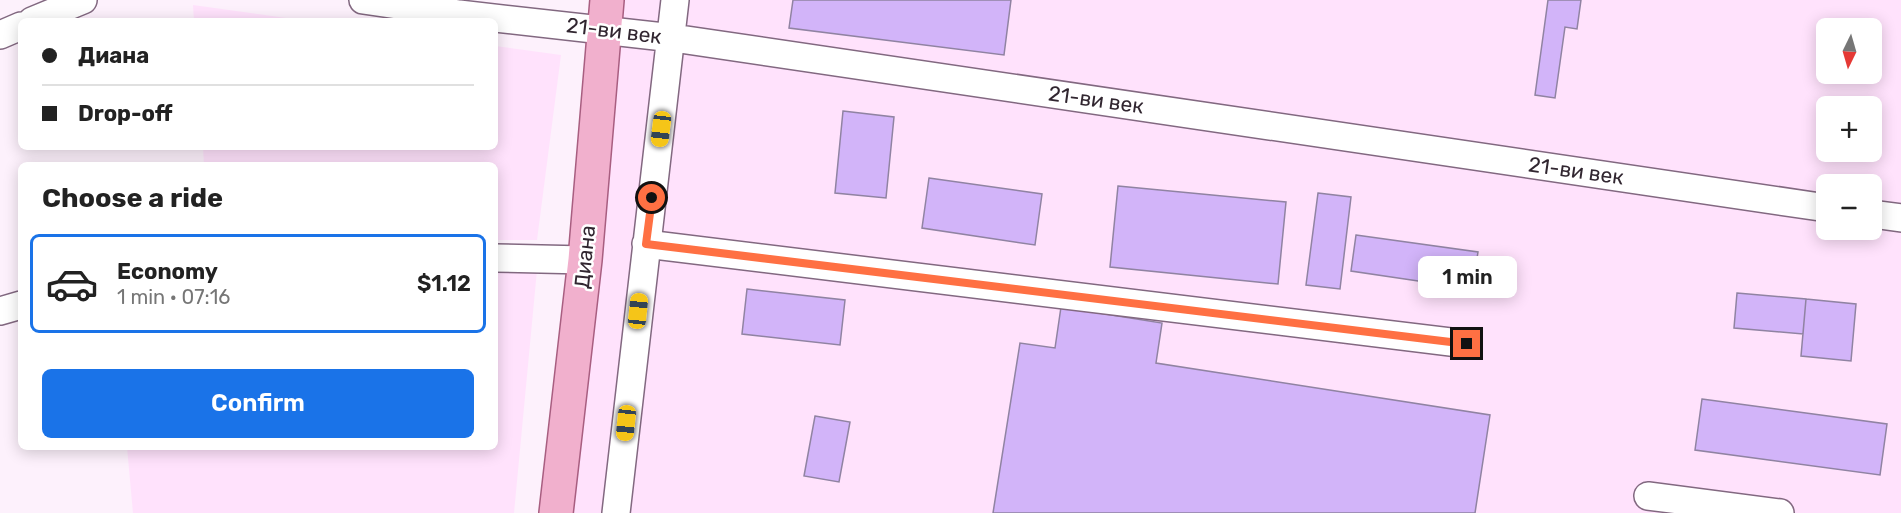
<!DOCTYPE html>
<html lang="en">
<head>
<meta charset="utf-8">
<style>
	body { margin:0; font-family:Rubik,sans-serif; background:#f2f2f2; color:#222; height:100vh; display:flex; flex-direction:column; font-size:22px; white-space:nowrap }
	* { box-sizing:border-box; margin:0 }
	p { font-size:20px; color:#767676 }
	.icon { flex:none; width:33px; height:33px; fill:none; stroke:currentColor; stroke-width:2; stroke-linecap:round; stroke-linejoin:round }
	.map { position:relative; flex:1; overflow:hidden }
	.panel { position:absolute; left:18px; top:162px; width:480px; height:288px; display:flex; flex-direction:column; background:#fff; border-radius:9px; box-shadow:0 3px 15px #0003 }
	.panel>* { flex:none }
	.guide { position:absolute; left:18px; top:18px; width:480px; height:132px; border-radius:9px; box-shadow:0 3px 15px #0003; display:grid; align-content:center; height:132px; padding:0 24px; background:#fff }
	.needle { width:39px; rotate:185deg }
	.controls { position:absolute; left:1816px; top:18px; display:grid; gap:12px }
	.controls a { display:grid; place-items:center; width:66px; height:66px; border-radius:9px; background:#fff; box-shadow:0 3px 15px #0003; font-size:30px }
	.end { position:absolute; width:27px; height:27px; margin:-14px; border:8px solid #ff7043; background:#111; box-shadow:0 0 0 3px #111 }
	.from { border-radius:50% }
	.bubble { position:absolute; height:42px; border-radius:9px; background:#fff; box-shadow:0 3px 15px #0003; font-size:20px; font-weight:600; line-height:42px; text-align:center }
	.car { position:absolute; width:18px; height:36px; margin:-18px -9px; border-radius:8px; box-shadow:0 0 4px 2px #0007; background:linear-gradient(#f5c518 24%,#345 0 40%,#f5c518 0 76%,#345 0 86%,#f5c518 0) }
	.guide b { display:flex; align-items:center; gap:21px; height:57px; font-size:22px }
	.guide b+b { border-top:2px solid #e0e0e0 }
	.guide i { width:15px; height:15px; background:#222 }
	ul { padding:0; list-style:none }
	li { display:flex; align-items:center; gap:18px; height:99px; margin:0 12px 9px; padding:0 12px; border:3px solid #e0e0e0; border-radius:9px }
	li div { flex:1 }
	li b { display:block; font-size:22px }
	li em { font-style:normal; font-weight:600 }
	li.active { border-color:#1a73e8 }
	li>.icon { width:54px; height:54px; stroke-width:1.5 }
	h2 { padding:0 24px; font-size:27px; line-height:72px }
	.primary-button { display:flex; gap:12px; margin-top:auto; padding:12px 24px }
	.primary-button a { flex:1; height:69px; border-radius:9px; background:#1a73e8; color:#fff; font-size:24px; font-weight:600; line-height:69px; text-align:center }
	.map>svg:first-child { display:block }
</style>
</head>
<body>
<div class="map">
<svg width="1901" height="513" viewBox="0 0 1901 513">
	<rect width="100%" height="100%" fill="#fdf1fc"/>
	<!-- built -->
	<path fill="#ffe2fc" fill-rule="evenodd" d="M607,0H1901V513H556ZM1827,28H1872V74H1827ZM1827,106H1872V152H1827ZM1827,184H1872V230H1827Z
		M193,5L308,21H194Z
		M495,46L561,55L537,240H495V165H204L203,147H495Z
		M495,269L537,270L514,513H133L127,447H495Z"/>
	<!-- building -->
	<path fill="#d2b4f9" stroke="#9083a2" stroke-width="1.5" d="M793,0H1011L1004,55L789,28Z
		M1548,0H1581L1577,29L1565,27L1555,98L1535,95Z
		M843,111L894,117L886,198L835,193Z
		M929,178L1042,194L1035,245L922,228Z
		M1118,186L1286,202L1278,284L1110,267Z
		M1318,193L1351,197L1340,289L1306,285Z
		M1356,235L1478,252L1472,289L1351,271Z
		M747,289L845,300L840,345L742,334Z
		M1737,293L1806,299L1803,334L1734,328Z
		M1806,299L1856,304L1851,361L1801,356Z
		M1061,307L1162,323L1156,363L1490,415L1475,513H993L1020,343L1055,348Z
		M1702,399L1887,424L1880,475L1695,450Z
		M815,416L850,422L839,482L804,476Z"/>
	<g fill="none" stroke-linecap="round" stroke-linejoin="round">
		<!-- minor casing -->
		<g stroke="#826880" stroke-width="30">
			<path id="minor" d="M363,0L459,14L673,38L1827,208
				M32,21L83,0
				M0,35L21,26
				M1872,214L1901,218
				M646,244L1467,344
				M495,258L585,260
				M0,311L21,305
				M1648,496L1780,513
				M616,513L675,0"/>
		</g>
		<!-- major casing -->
		<g stroke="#a85e80" stroke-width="36">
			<path id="major" d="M556,513L585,260L607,0"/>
		</g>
		<!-- minor -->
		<use href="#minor" stroke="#fff" stroke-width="27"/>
		<!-- major -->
		<use href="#major" stroke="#f1b0cd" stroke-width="33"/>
	</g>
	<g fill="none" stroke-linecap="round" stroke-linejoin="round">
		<!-- route -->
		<path stroke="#ff7043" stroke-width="8" d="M652,198L646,244L1467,344"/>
	</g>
	<g text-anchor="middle" stroke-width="5" stroke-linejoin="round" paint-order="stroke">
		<!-- street labels -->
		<g font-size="21" fill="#312630" stroke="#fff">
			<text transform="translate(614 31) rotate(7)" y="7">21-ви век</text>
			<text transform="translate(1096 100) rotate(8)" y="7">21-ви век</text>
			<text transform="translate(1576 171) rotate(8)" y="7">21-ви век</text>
			<text transform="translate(585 257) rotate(-84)" y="7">Диана</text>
		</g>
	</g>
</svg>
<div class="controls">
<a><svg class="needle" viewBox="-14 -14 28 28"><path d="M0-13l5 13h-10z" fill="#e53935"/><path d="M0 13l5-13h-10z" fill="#767676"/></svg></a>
<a>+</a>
<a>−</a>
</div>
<i class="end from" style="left:652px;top:198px"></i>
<i class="end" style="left:1467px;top:344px"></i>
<div class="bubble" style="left:1418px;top:256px;width:99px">1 min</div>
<i class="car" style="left:661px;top:129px;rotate:187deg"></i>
<i class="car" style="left:638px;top:311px;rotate:6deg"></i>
<i class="car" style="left:626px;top:423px;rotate:186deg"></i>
<div class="guide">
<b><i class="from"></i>Диана</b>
<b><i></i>Drop-off</b>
</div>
<section class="panel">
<h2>Choose a ride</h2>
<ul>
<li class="active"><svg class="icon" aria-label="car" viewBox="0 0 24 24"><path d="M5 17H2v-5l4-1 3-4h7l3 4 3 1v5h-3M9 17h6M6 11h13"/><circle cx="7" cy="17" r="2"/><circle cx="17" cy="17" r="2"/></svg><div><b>Economy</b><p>1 min · 07:16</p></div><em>$1.12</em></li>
</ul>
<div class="primary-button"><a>Confirm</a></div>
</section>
</div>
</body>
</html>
